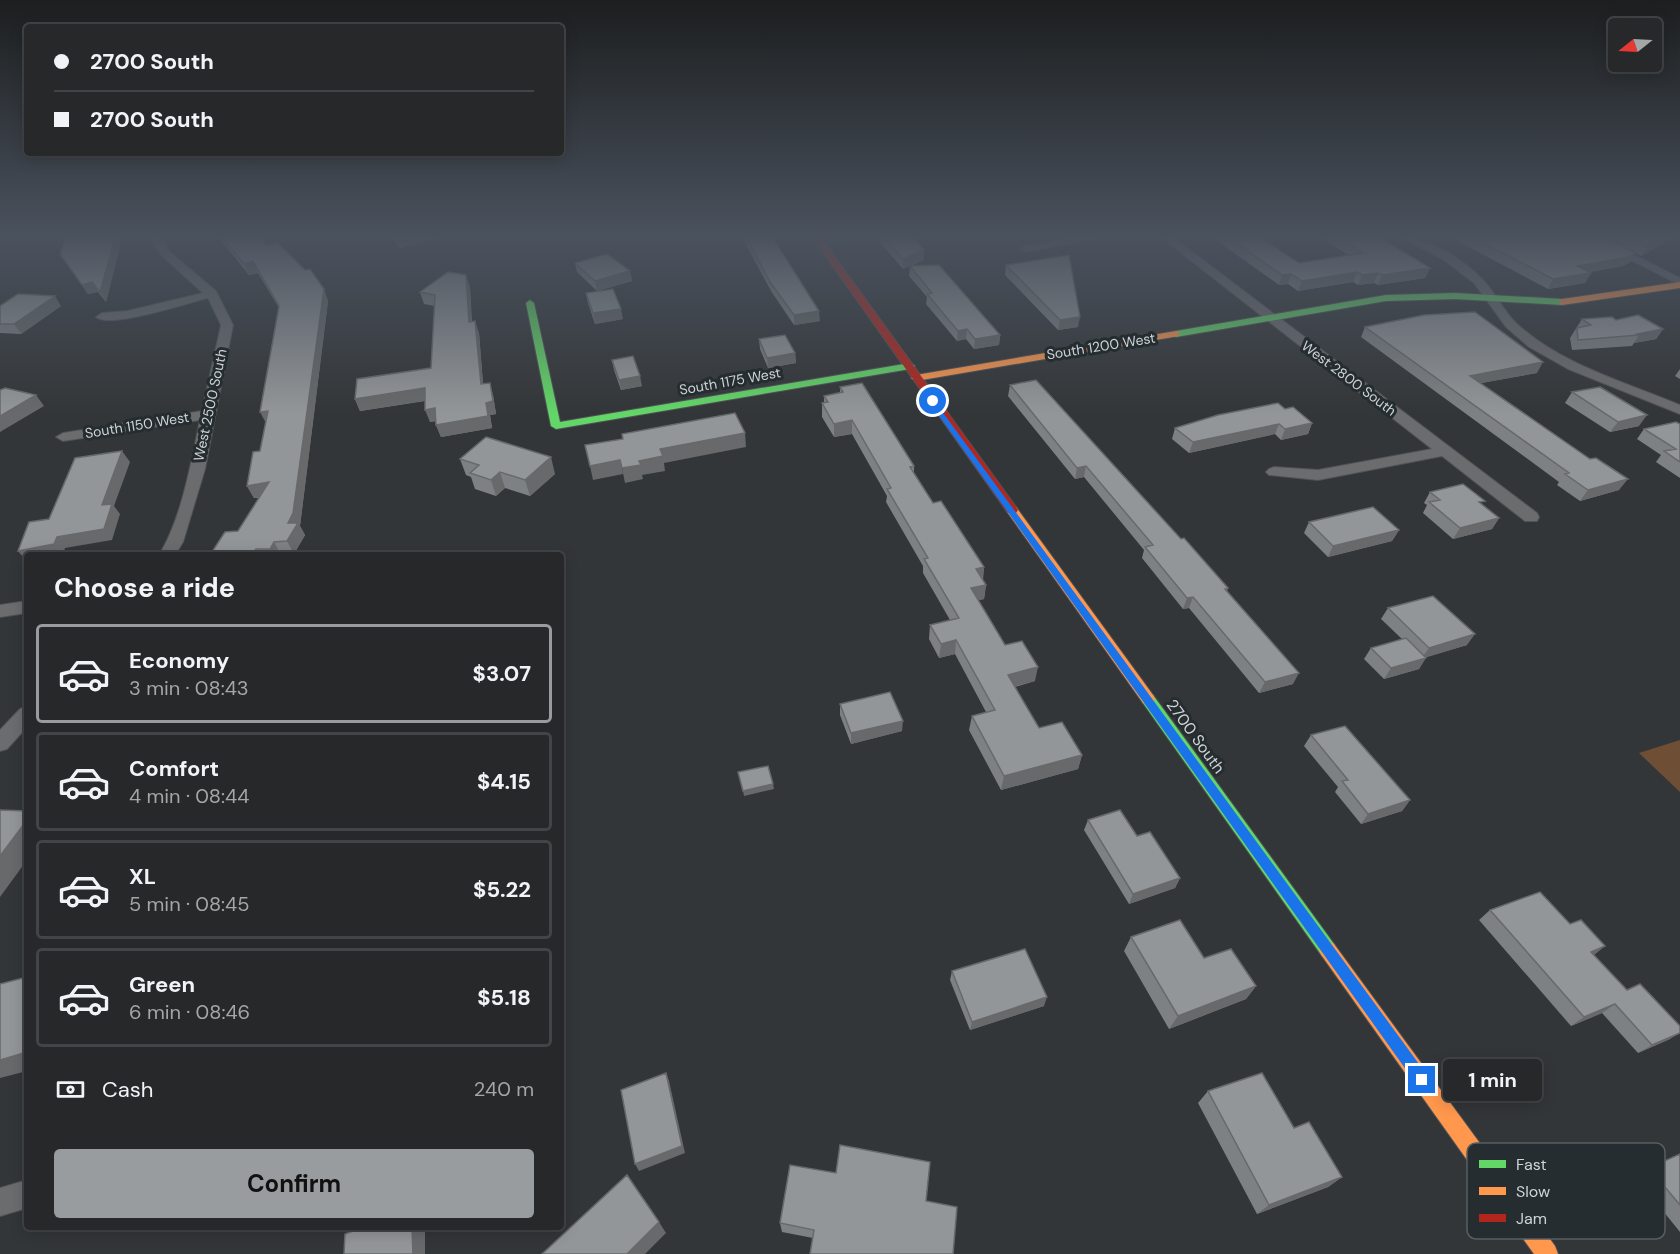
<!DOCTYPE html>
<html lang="en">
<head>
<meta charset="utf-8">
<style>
	body { margin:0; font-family:"DM Sans",sans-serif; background:#323436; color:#f1f3f6; height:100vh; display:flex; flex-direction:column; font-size:22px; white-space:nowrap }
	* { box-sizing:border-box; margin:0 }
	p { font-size:20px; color:#a4a6a8 }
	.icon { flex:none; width:33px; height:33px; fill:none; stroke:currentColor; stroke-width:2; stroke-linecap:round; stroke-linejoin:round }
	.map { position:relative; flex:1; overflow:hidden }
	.drawer { position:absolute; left:24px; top:552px; width:540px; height:678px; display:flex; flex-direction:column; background:#26282a; border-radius:6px; box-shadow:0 3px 15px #0003,0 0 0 2px #424447 }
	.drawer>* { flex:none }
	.guide { position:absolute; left:24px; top:24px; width:540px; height:132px; border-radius:6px; box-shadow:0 3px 15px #0003,0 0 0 2px #424447; display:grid; align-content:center; height:132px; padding:0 30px; background:#26282a }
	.needle { width:39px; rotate:252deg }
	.controls { position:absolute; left:1608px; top:18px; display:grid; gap:12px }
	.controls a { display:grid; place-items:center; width:54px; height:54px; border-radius:6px; background:#26282a; box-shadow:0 3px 15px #0003,0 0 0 2px #424447; font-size:30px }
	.end { position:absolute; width:27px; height:27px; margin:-14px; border:8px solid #1a73e8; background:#fff; box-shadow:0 0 0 3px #fff }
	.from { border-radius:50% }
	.bubble { position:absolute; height:42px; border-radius:6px; background:#26282a; box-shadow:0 3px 15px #0003,0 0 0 2px #424447; font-size:20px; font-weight:700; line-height:42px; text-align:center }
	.guide b { display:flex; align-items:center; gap:21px; height:57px; font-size:22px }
	.guide b+b { border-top:2px solid #424447 }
	.guide i { width:15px; height:15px; background:#f1f3f6 }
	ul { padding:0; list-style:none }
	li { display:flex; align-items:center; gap:18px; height:99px; margin:0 12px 9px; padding:0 18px; border:3px solid #424447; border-radius:6px }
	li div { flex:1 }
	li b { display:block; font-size:22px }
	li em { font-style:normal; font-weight:700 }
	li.selected { border-color:#989c9f }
	li>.icon { width:54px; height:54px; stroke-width:1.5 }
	h2 { padding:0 30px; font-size:27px; line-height:72px }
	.pay { display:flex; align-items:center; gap:15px; height:66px; padding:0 30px; font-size:22px }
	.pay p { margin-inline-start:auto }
	.cta { display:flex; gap:12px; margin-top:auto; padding:12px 30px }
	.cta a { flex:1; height:69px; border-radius:6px; background:#989c9f; color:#111; font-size:24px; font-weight:700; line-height:69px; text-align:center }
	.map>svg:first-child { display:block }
</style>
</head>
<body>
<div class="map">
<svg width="1680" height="1254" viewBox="0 0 1680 1254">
	<rect width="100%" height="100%" fill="#333638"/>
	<!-- green -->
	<path fill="#6e4f35" d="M1680,740V792L1639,753Z"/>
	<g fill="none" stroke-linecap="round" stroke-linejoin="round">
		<!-- street casing -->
		<g stroke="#505254" stroke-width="2">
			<path id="street" d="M150,238H161L169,251L216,291L233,325L205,469L183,542L175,555H159C182,518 191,462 200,420L63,441L56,437L63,433L202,411L221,325L208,298C188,303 110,329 96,317L102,313L127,311L203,293L161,255Z
				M1072,238H1099L1025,252L1020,249L1025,246Z
				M1162,238H1174L1537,513L1539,517L1537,521H1525L1442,456L1318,480L1269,475L1266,472L1269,469L1274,467L1318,470L1432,449Z
				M1402,238C1429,238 1463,259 1482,279C1495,292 1503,310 1516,323C1560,364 1625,382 1680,405V414L1568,369L1529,347L1506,327L1474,283L1444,260Z
				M1587,238H1601L1680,278V285Z
				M27,601V613L0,617V605Z
				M27,706V727L7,749L0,751V730L20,709Z
				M27,1180V1208L0,1216V1188Z"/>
		</g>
		<!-- fast casing -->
		<g stroke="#505254" stroke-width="2">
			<path id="fast" d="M1455,293L1562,299L1566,302L1562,305L1455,299L1386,301L1176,337L1171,334L1176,331L1386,295Z
				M530,300L534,303L560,422L910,363L915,366L910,369L556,429L551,426L526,303Z
				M1148,693L1153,695L1334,944L1337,950L1334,956L1328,959L1322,956L1143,703L1141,699L1143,695Z"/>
		</g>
		<!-- slow casing -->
		<g stroke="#505254" stroke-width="2">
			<path id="slow" d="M1680,282V288L1562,305L1558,302L1562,299Z
				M1176,331L1179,332V336L916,381L911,378L916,375Z
				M1012,506L1016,507L1153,695L1155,699L1153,703H1143L1008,513L1006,510L1008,507Z
				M1328,941L1334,944L1555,1246L1558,1254H1534L1322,956L1319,950L1322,944Z"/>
		</g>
		<!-- jam casing -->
		<g stroke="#505254" stroke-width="2">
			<path id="jam" d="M813,238H821L1016,507L1018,510L1016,513H1008Z"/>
		</g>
		<!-- street -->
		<use href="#street" fill="#6b6c6e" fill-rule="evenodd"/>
		<!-- fast -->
		<use href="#fast" fill="#63d668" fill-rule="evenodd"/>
		<!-- slow -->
		<use href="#slow" fill="#ff974d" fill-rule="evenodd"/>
		<!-- jam -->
		<use href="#jam" fill="#b3261e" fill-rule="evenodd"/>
	</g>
	<!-- wall -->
	<path fill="#7e8183" d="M122,238L106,302L98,292L88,294L60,254Z
		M219,238H263L266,245L324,289L328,301L300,526L305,535L294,554L210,555L238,531L259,498H254L247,486L260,451L266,422L279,308L258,273L249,275Z
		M393,238H442L400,248Z
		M745,238H773L820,321L794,325L771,291L745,243Z
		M876,238H914L924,260L903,269Z
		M1213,238H1261L1299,263L1348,255L1322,238H1381L1430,268L1425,278L1378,285L1374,283L1358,285L1353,282L1298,291L1288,284L1279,285Z
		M1452,238H1672L1641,256L1636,253L1630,262L1623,266L1590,272L1591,273L1585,283L1548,289Z
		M575,263L630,271L632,281L597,291L577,272Z
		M1006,265L1078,327L1058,330L1005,275Z
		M910,266L1000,335L999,345L974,349L966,339L957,341L926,304L927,297L909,276Z
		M470,287L472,322L479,333L483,384L493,395L496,414L490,415L492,428L441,437L436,425V421L430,422L425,401L360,411L355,399L431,368L435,306L424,304L420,292Z
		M586,293L623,319L595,324L588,303Z
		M0,306H61L21,334L0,333Z
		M1582,319L1616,320L1663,329L1656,339L1634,343L1632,346L1572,350L1570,338Z
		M1365,327L1537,373L1481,383L1590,459L1619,490L1580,501L1557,485L1559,482L1361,337Z
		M759,339L795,353L796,363L768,368L760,349Z
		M612,360L642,386L621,390L614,370Z
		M1680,369V379L1675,376Z
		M1010,385L1181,539L1228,588L1227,591L1293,684L1259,693L1189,608L1183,609L1142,558L1144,550L1084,477L1075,479L1008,396Z
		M840,387L914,466V473L933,503L984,567L983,580L986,585L984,599L978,600L1005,645L1035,681L1015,687L1039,728L1082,755L1078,769L1001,790L969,730L972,716L986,712L955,654L939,658L929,639L930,625L950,620L923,573V566L886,502L887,496L852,434L834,437L822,417V403H824V396L840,393Z
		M1572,392L1639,426L1610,432L1565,403Z
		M1285,409L1312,423L1308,434L1281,440L1275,434L1189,453L1172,439L1175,428Z
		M1680,424V478L1656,462L1661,455L1637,439L1644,429Z
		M460,459L555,474L530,496L505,488L496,496L475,489L471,477L466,475Z
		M1430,492L1482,505L1499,518L1492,529L1453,539L1423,513L1427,505L1424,503Z
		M1309,522L1399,530L1392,541L1328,557L1304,533Z
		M1388,608L1467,645L1426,657L1419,669L1384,679L1364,659L1371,648L1402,639L1381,619Z
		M840,704L902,731L851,744L840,715Z
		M1311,735L1410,800L1402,811L1361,824L1335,792L1338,787L1304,746Z
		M1088,820L1137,836L1180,878L1175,888L1129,904L1084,830Z
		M1490,910L1594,955L1670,1039L1638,1053L1602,1013L1571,1026L1479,920Z
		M1131,937L1256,986L1246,999L1169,1029L1124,951Z
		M952,971L1044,1006L970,1030L950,980Z
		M1208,1091L1294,1128L1342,1177L1328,1187L1257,1214L1198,1103Z
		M1680,1154V1232L1634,1175Z
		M926,1201L813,1238L782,1232L780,1223Z"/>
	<!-- shaded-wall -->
	<path fill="#67696a" d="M115,238H122L106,302L100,292Z
		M399,238H442L400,248L397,239Z
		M1661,238H1672L1641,256L1647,246Z
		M924,250V260L903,269V259Z
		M1636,253L1630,262L1623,266L1571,275L1577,266Z
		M253,261L258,273L249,275L244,264Z
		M1430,268L1425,278L1378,285L1382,275Z
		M630,271L632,281L597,291L595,281Z
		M1357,272L1353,282L1298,291L1302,281Z
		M1378,273L1374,283L1358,285L1362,275Z
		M1591,273L1585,283L1548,289L1553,279Z
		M1291,274L1288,284L1279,285L1282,275Z
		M466,275L470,287L472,334L469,322Z
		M92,282L98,292L88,294L82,285Z
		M324,289L328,301L300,526L305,535L294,554L287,541L288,523Z
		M55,296L61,306L21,334L14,324Z
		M621,309L623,319L595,324L593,313Z
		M819,311L820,321L794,325V315Z
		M1080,317L1078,327L1058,330L1060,320Z
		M475,321L479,333L484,396L481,384Z
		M967,329L966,339L957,341L958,331Z
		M1663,329L1656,339L1634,343L1639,335L1637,334Z
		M1000,335L999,345L974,349L975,339Z
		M795,353L796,363L768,368L767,358Z
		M1543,362L1537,373L1465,386L1470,376Z
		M640,376L642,386L621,390L619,380Z
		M490,383L493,395L496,414L490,415L492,428L441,437L436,425L486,403Z
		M425,388L429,400L360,411L355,399Z
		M36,395L44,406L0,432V416Z
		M435,408L440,420L430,422L425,410Z
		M268,411L267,425L260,412Z
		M1647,415L1639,426L1610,432L1618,422Z
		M852,420V434L834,437V424Z
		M1312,423L1308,434L1281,440L1285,429Z
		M1279,424L1275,434L1189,453L1193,442Z
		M745,433L746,447L664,463L665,471L642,475L643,479L625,483L622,468L639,461L660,449Z
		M122,451L130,462L114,506L120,514L112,540L65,548L63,555H27V562L18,551L57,537L102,505Z
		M551,457L555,474L530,496L525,480Z
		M620,460L623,474L593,480L590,466Z
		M1086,466L1084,477L1075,479L1077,468Z
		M500,472L505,488L496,496L491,480Z
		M1628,479L1619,490L1580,501L1588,490Z
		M269,482L276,495L254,498L247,486Z
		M1499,518L1492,529L1453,539L1460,528Z
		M1399,530L1392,541L1328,557L1333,546Z
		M274,542L281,555H273L270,549Z
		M256,549L259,555H252Z
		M984,567L982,581L976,569Z
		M986,585L984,599L969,603L971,588Z
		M1193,597L1189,608L1183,609L1187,598Z
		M1475,634L1467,645L1421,659L1429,648Z
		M956,640L955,654L939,658L941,644Z
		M1426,658L1419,669L1384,679L1391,668Z
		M1038,667L1035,681L1005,689L1008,675Z
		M1299,673L1293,684L1259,693L1265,682Z
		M903,721L902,731L851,744V733Z
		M1082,755L1078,769L1001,790L1004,776Z
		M773,784L774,789L744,796L743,791Z
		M1410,800L1402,811L1361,824L1368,814Z
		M27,820V860L0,897V856Z
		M1180,878L1175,888L1129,904L1133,894Z
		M1605,946L1593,956L1591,952Z
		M1256,986L1246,999L1169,1029L1178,1016Z
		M1047,997L1044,1006L970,1030L972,1022Z
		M1615,1004L1602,1013L1571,1026L1584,1017Z
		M1680,1033L1670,1039L1638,1053L1652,1045Z
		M27,1052V1071L0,1078V1060Z
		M666,1073L669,1081L685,1153L639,1171L635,1164Z
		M1342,1177L1328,1187L1257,1214L1269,1205Z
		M659,1222L666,1233L645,1254H629L628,1253Z
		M412,1227H425V1254H413Z"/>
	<!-- building -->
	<path fill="#939698" stroke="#67696a" stroke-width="1.5" d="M66,238H115L100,292L92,282L82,285L60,254Z
		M223,238H263L266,245L277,242L305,270L310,269L324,289L293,513L288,523H298L287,541L274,542L270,549H256L252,555H210L225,532L238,531L269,482L247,486L253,452L260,451L268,411L260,412L279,306L253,261L244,264Z
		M747,238H773L819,311L794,315L770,282Z
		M885,238H914L924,250L903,259Z
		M1229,238H1261L1299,263L1363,253L1340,238H1381L1430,268L1382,275L1378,273L1362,275L1357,272L1302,281L1291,274L1282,275Z
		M1474,238H1607L1636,253L1629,257L1577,266L1591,273L1553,279Z
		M1631,238H1661L1647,246Z
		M607,254L630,271L595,281L575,263Z
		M1069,255L1080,317L1060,320L1006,265Z
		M939,265L1000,335L975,339L967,329L958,331L927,294L932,293L910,266Z
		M448,272L466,275L469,322L475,321L481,384L490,383L493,401L486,403L488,416L436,425L435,408L425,410V388L355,399L357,379L431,368L435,295L420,292Z
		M613,289L621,309L593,313L586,293Z
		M18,294L55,296L14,324H0V306Z
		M1475,312L1543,362L1470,376L1590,459L1596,458L1628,479L1588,490L1565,474L1569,473L1365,327L1424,315Z
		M1638,315L1663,329L1637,334L1639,335L1578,340L1577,328L1591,325L1582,319L1612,317L1616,320Z
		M785,335L795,353L767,358L759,339Z
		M633,356L640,376L619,380L612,360Z
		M1036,380L1181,539L1184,538L1228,588L1225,589L1299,673L1265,682L1193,597L1187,598L1145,547L1153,545L1086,466L1077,468L1010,385Z
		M862,383L914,466L910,467L933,503L941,501L984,567L976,569L986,585L971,588L1005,645L1022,641L1038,667L1008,675L1039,728L1062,722L1082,755L1004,776L972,716L995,710L956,640L941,644L930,625L959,618L924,559L928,558L887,489L891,488L852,420L834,424L822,403L828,402L824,396L843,392L840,387Z
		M1600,387L1647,415L1618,422L1572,392Z
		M5,388L36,395L0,416V390Z
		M1278,403L1285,409L1293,407L1312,423L1285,429L1279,424L1193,442L1175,428L1218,415Z
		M735,413L745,433L660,449L663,456L639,461L641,465L622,468L620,460L590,466L585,445L623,439L622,434Z
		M1676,422L1680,424V462L1664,451L1676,449L1644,429Z
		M486,437L551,457L525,480L500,472L491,480L470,473L479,465L460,459Z
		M122,451L102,505L112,504L104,529L57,537L54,544L18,551L29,522L49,519L75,458Z
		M1463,484L1485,501L1479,502L1499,518L1460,528L1429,502L1440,500L1430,492Z
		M1373,507L1399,530L1333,546L1309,522Z
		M1433,596L1475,634L1429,648L1388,608Z
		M1406,638L1426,658L1391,668L1371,648Z
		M890,692L903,721L851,733L840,704Z
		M1345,726L1410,800L1368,814L1342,781L1348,780L1311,735Z
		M768,766L773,784L743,791L738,772Z
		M0,810L27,811V820L0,856Z
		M1120,810L1137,836L1150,832L1180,878L1133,894L1088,820Z
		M1540,892L1570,924L1581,920L1605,946L1591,952L1627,990L1640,984L1680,1026V1033L1652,1045L1615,1004L1584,1017L1490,910Z
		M1180,920L1204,958L1231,949L1256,986L1178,1016L1131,937Z
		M1025,949L1047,997L972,1022L952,971Z
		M27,977V1052L0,1060V984Z
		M666,1073L682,1146L635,1164L621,1090Z
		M1262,1073L1294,1128L1309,1122L1342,1177L1269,1205L1208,1091Z
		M840,1145L930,1162L926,1201L957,1207L953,1254H810L814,1230L780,1223L790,1165L836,1173Z
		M1680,1154V1205L1649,1168Z
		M627,1175L659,1222L628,1253L629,1254H542Z
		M363,1227H412L413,1254H344L345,1234Z"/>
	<!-- sky -->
	<linearGradient id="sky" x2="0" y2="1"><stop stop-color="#1c1e1f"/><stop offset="0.57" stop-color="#4a525e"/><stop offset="1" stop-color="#4a525e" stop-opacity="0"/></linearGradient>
	<rect width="1680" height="414" fill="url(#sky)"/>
	<!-- route -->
	<path fill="#1a73e8" d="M933,399L1427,1075V1085H1417L930,403Z"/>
	<g text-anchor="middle" stroke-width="6" stroke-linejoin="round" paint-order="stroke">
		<!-- far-street labels -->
		<g font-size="14" fill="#ced3d6" stroke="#262d31">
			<text transform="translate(1101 346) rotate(-9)" y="5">South 1200 West</text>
			<text transform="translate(1349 378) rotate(37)" y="5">West 2800 South</text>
			<text transform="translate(730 381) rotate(-10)" y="5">South 1175 West</text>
			<text transform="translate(210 405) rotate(-78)" y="5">West 2500 South</text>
			<text transform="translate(137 425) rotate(-9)" y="5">South 1150 West</text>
		</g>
		<!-- street labels -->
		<g font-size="16" fill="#ced3d6" stroke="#262d31">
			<text transform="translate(1196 736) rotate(54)" y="6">2700 South</text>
		</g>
	</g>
	<!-- legend -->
	<rect x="1467" y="1143" width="198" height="96" rx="9" fill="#262d31" stroke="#585f63" stroke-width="1.5"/>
	<rect x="1479" y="1160" width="27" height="8" fill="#63d668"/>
	<rect x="1479" y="1187" width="27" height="8" fill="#ff974d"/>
	<rect x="1479" y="1214" width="27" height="8" fill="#b3261e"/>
	<g font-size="16" fill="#ced3d6">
		<text x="1516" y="1170">Fast</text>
		<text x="1516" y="1197">Slow</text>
		<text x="1516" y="1224">Jam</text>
	</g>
</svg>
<div class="controls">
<a><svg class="needle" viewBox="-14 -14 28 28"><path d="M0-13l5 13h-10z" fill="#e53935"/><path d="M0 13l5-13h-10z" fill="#a4a6a8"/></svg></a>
</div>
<i class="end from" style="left:933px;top:401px"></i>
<i class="end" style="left:1422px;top:1080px"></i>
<div class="bubble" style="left:1443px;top:1059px;width:99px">1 min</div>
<div class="guide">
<b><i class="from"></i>2700 South</b>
<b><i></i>2700 South</b>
</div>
<section class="drawer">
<h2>Choose a ride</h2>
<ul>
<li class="selected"><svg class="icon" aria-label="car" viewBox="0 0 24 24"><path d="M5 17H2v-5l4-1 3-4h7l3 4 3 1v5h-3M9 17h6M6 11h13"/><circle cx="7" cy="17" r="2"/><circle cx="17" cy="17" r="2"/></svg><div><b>Economy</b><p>3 min · 08:43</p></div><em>$3.07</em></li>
<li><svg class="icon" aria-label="car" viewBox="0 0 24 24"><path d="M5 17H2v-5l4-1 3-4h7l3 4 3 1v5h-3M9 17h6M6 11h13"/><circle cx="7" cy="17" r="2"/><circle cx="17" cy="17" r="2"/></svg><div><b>Comfort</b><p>4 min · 08:44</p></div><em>$4.15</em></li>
<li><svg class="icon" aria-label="car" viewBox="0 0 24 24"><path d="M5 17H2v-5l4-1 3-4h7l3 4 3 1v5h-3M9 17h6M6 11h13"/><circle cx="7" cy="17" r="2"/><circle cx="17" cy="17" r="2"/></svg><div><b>XL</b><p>5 min · 08:45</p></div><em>$5.22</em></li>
<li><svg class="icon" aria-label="car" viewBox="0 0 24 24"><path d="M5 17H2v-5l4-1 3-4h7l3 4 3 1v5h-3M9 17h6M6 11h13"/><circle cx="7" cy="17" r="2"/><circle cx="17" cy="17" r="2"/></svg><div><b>Green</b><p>6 min · 08:46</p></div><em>$5.18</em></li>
</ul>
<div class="pay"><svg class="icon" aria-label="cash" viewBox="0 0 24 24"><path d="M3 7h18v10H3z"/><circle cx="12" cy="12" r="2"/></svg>Cash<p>240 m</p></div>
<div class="cta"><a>Confirm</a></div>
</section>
</div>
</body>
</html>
